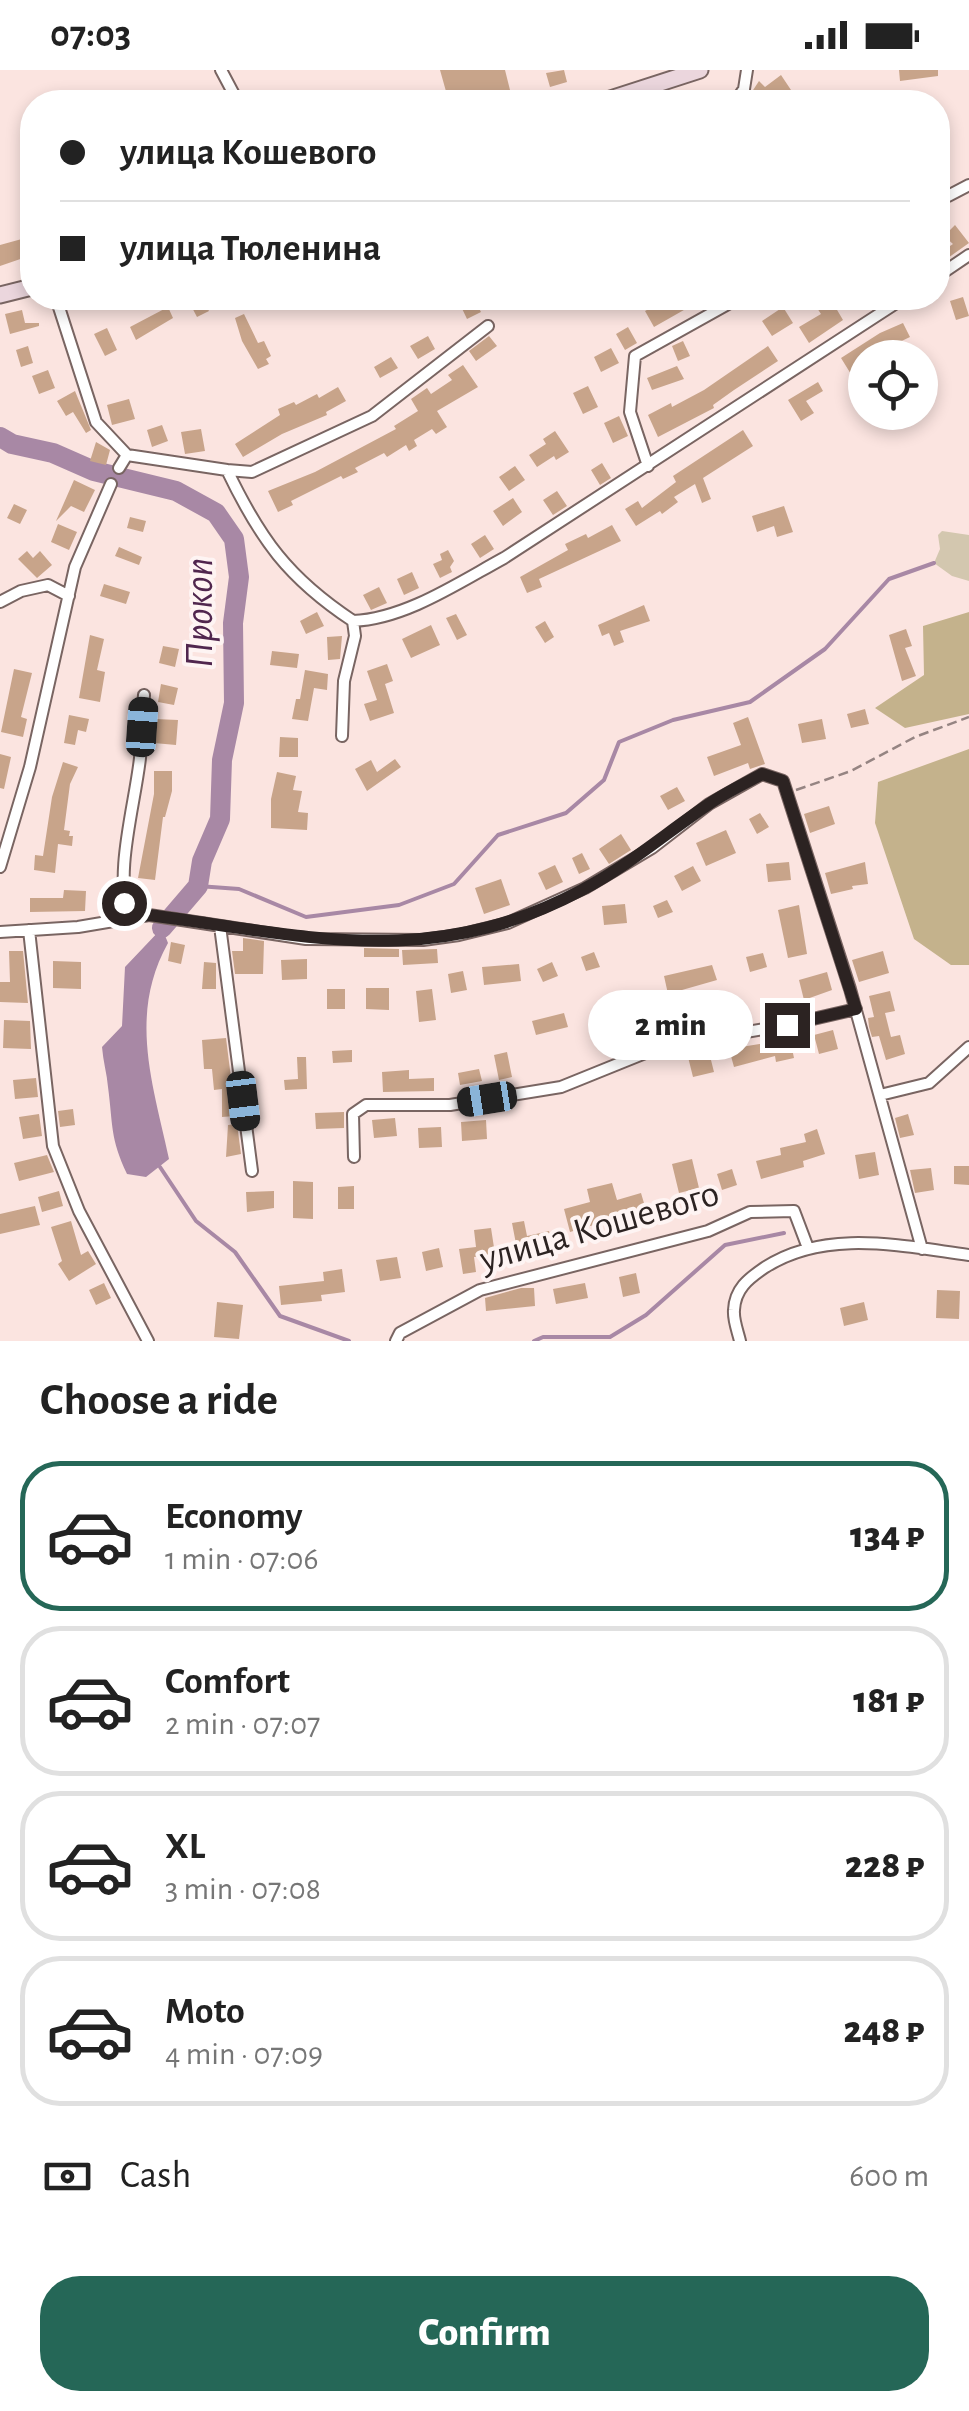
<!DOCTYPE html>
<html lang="en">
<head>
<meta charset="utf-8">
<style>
	body { margin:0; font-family:"Alegreya Sans",sans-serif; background:#f6f6f6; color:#222; height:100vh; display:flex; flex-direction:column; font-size:38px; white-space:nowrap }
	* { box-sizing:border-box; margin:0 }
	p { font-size:32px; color:#767676 }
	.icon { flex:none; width:55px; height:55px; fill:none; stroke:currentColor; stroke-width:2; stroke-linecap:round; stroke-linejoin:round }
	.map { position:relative; height:1271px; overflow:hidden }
	.details { display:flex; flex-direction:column; background:#fff; flex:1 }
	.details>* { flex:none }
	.top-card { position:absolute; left:20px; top:20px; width:930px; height:220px; border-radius:40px; box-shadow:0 5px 15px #0003; display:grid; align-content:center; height:220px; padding:0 40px; background:#fff }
	.tools { position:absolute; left:848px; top:270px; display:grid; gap:20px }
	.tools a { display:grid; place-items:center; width:90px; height:90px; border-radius:50%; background:#fff; box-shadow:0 5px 15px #0003; font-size:50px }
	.end { position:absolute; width:45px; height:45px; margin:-22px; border:12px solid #2c2322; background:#fff; box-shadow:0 0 0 5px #fff }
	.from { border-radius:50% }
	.bubble { position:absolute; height:70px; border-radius:35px; background:#fff; box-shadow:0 5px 15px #0003; font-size:32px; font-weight:800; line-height:70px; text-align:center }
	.car { position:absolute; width:30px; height:60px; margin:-30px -15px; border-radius:12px; box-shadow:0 0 8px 2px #0007; background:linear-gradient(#222 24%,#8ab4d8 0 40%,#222 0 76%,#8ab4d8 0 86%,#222 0) }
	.top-card b { display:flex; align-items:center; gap:35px; height:95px; font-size:38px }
	.top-card b+b { border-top:2px solid #e0e0e0 }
	.top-card i { width:25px; height:25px; background:#222 }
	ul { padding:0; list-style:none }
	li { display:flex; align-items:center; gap:30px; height:150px; margin:0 20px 15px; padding:0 20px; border:5px solid #e0e0e0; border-radius:40px }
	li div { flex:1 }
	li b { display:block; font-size:38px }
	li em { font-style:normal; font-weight:800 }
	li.on { border-color:#256757 }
	li>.icon { width:90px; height:90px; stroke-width:1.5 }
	h2 { padding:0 40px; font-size:45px; line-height:120px }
	.pay { display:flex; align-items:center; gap:25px; height:110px; padding:0 40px; font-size:38px }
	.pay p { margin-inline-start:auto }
	.action { display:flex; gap:20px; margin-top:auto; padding:20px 40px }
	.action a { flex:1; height:115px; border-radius:40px; background:#256757; color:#fff; font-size:40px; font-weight:800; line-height:115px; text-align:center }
	.status { display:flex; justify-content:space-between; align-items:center; height:70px; padding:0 50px; background:#fff; direction:ltr }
	.status svg { height:28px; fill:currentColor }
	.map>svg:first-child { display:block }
</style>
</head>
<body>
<div class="status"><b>07:03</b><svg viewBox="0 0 49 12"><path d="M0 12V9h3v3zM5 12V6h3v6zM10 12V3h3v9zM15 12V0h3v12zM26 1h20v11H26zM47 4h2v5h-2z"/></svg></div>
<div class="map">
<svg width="969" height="1271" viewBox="0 0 969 1271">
	<rect width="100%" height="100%" fill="#fbe4e0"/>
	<!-- green -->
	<path fill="#d3c7af" d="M942,461L969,465V511L952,506L934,493L940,479L938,465Z"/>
	<!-- forest -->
	<path fill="#c4b28c" d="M969,542V644L905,658L875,638L924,605L923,556Z
		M969,679V895H951L914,869L875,753L878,712Z"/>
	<!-- water -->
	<path fill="#a888a5" d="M162,858L168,873C128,945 153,1014 169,1089L146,1107L127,1104C110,1068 113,1055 108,1017C107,1004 103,991 102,977L122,956L125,897Z"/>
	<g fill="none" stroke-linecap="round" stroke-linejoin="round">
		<!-- stream -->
		<path stroke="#a888a5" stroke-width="4" d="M198,816L239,819L306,847L399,835L454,814L498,765L566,743L604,710L619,672L673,650L750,632L825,579L889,509L934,493
			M160,1097L196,1151L235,1182L280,1246L349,1271
			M534,1271L543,1267H610L646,1245L725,1175L784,1163"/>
		<!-- river -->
		<path stroke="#a888a5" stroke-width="20" d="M0,367L12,374L53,383L94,401L176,421L216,443L234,469L239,507L233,553L234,633L222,690L220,749L202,791L198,816L162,858"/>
	</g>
	<!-- building -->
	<path fill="#c8a48a" d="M440,0H505L510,20L449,32Z
		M564,0L567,12L550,17L546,3Z
		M899,0H938V6L900,11Z
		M781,5L791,20L774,32L746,31L759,11L765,17Z
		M955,155L969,173L938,195V184L953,174L944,166Z
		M29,167L32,185L0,196V175Z
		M963,227L969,246L956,250L950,231Z
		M193,228H202L209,241L197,247L188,230Z
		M457,228H474L481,242L467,249Z
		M670,228H705L654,257L645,241Z
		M830,228L843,250L809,273L799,257L821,244L815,235Z
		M168,237L173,248L136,270L130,257Z
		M783,237L793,253L772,266L762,251Z
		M22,240L25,253H39V256L10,264L5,244Z
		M244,244L258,273L264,271L271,286L266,289L269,294L258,299L242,271L235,248Z
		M903,253L910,267L889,277L891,280L880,288H865V302L854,309L841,288L880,263Z
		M628,257L637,273L625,280L616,264Z
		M107,258L117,280L105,286L94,264Z
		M428,266L435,279L418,289L410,276Z
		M489,266L497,276L476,291L469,281Z
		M683,271L690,286L678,291L672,276Z
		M28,276L33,293L21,297L16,280Z
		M768,276L778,291L734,320L713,335L714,338L658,367L648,345L671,333L672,337L704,320Z
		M611,278L619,293L601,302L594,287Z
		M391,287L398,298L380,308L374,297Z
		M463,295L478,317L437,341L447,357L436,364L432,359L414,370L417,376L409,381L406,375L387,387L384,383L355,398L358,402L343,409L341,406L291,431L293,435L278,442L268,421L315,402L396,359L394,356L418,341L411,329L427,318L431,324L452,310L448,305Z
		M677,296L684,309L652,320L647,308Z
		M48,300L55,318L39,324L32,306Z
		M818,312L823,321L806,331L814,343L801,351L788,330Z
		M588,316L598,337L583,344L573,323Z
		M338,317L346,331L326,342L327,345L282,364L243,387L235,374L280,345L278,339L294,332L296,335L317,324L319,328Z
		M75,321L91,360L86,363L73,342L66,346L57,331Z
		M129,329L135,349L112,355L107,335Z
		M619,346L628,366L613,373L604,353Z
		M162,355L168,371L152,377L147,360Z
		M201,359L205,381L185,384L181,362Z
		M743,360L753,376L703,408L711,429L702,433L695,414L674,427L678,432L662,444L660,441L636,456L625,439L638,431L642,438L676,412L673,406Z
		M555,361L569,382L556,390L554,386L537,397L529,385L546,374L543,369Z
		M96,372L110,380L106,395L90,391Z
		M602,393L611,408L600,415L591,400Z
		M515,396L525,410L509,421L499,407Z
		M74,410L95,420L84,442L71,436L56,451Z
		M557,421L567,436L553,445L543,430Z
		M513,428L522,442L503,456L493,441Z
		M14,434L27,440L20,454L7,448Z
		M784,436L793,462L777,467L774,456L757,462L752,446Z
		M130,447L146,451L143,462L127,458Z
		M58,454L77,462L69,480L51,472Z
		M612,455L621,471L539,509L542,517L527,523L520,507L568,480L565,474L586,464L588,468Z
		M485,465L494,479L480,488L471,474Z
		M119,477L142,487L139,495L115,486Z
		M448,480L454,491L450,497L452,502L440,508L433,494L442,490L440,484Z
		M27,481L33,488L40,481L52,495L37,508L18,489Z
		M412,502L419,518L404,525L397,509Z
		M104,514L130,522L126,534L100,526Z
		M379,517L387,533L371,540L363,525Z
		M644,535L650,551L620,561L624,572L614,576L609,563L602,566L598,555Z
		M317,542L324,556L306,564L300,551Z
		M456,544L467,565L457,570L446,548Z
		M545,551L554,567L545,573L535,557Z
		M431,555L440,575L411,588L402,569Z
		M906,559L912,576L905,578L916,606L902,611L889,565Z
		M90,565L104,569L97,600L105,602L100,632L79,628Z
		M342,566L340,589L328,590L327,567Z
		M163,576L179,579L175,597L159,593Z
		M272,581L299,584L297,598L270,595Z
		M387,594L393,611L385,614L394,643L370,651L364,634L377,630L367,601Z
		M14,599L32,603L21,647L27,649L23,667L1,662Z
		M305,600L328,604L327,620L314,618L308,651L292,649L296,629H300Z
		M161,614L178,618L174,635L158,632Z
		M865,639L869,654L851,658L847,644Z
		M69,645L89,649L86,662L78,660L75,675L64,673Z
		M748,647L765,694L750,699L748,693L714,706L707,687L741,675L733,653Z
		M155,649L178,650L176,675L154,673Z
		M822,649L826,669L802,673L798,654Z
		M280,667L298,668V687H279Z
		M0,684L11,687L4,719L0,718Z
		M395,689L401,697L367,721L355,699L371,690L377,702Z
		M63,692L78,697L70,714L64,760L70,761L69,766H73L72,776L58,774L55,803L34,800L35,785L43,786L52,727Z
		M154,701H172V721L165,747H163L155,810L138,808L154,724Z
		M277,702L296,706L293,720L302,721L298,742L308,743L307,760L271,758V729Z
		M677,717L685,731L668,740L660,726Z
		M829,736L835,754L810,763L804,744Z
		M760,743L769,757L757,764L749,749Z
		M726,760L736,783L706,796L696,773Z
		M621,764L631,780L609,794L599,779Z
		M582,783L590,799L579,804L572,788Z
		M789,792L791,810L768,812L766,794Z
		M865,792L868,814L852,816L853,819L831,824L825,803Z
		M555,795L563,812L546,820L538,803Z
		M693,796L701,811L682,821L674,806Z
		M501,809L510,835L484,844L475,818Z
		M64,820L86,821L85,841L30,842V828H63Z
		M667,830L673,842L658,848L653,836Z
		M625,834L627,853L604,855L602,836Z
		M799,835L807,884L788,888L778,840Z
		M243,868L264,871L263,904H235L232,881H243Z
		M171,872L185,875L181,894L168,891Z
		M364,878L399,879V887H364Z
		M437,879L438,893L403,895L402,880Z
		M9,881H23L28,933L0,932V912H10Z
		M883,881L889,903L859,912L852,890Z
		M594,882L600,897L586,901L581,887Z
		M763,883L767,897L750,902L746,887Z
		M307,889V909L282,910L281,890Z
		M53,891L81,892V919L53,918Z
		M204,892L216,893V919H202Z
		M552,892L558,906L543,912L537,899Z
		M519,894L521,911L484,915L482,897Z
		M712,895L717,910L668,924L664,906Z
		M463,901L467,920L451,923L448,904Z
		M827,902L832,920L804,930L799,910Z
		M366,918H389V940L366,939Z
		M327,919H345V939H327Z
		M432,919L436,950L419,952L416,921Z
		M890,921L895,941L885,943L891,967L900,965L905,984L886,990L879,966L872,967L869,957L868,948L874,947L869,926Z
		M564,943L568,957L536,965L532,951Z
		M4,950L30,951L31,979L3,978Z
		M623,950L630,972L611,978L604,956Z
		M833,960L838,979L819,984L814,965Z
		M226,968L234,1032L235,1046L222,1047V1019L214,1020L212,999H204L202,970Z
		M790,969L794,988L776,992L775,986L734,997L729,979Z
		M352,980V992L333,993L332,981Z
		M507,982L512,1007L499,1010L494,985Z
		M709,982L714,1002L693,1007L688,987Z
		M297,987H306L307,1019L285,1020L284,1010L298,1009Z
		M479,999L482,1011L460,1015L458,1003Z
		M409,1000V1009L434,1008V1021L383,1022L382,1002Z
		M36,1008L38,1027L15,1029L13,1010Z
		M73,1039L75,1055L60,1057L58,1041Z
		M344,1042V1058L316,1059L315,1043Z
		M39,1044L42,1066L23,1069L19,1047Z
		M908,1044L914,1065L900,1068L895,1048Z
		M395,1048L397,1066L374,1068L372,1050Z
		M486,1050L487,1069L462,1071L461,1052Z
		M237,1054L241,1084L226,1087L228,1055Z
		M441,1057L442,1077L419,1078L418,1058Z
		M817,1059L825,1084L803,1091L804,1097L761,1109L756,1091L781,1085L780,1078L806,1072L804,1064Z
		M875,1082L879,1105L859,1109L855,1085Z
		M47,1085L54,1102L19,1111L14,1093Z
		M692,1089L699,1118L679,1123L672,1094Z
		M954,1096H969V1115L954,1114Z
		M931,1098L934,1120L915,1123L910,1100Z
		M732,1099L737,1115L722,1120L717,1104Z
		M293,1111L313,1112V1149L293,1148Z
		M612,1113L617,1130L641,1123L649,1150L630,1155L627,1145L570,1162L564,1139L590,1132L587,1119Z
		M354,1116V1139H338V1117Z
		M59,1121L63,1136L42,1142L38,1127Z
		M274,1121V1138L247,1142L246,1122Z
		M35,1136L40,1155L0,1164V1144Z
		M71,1151L81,1185L88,1181L96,1194L69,1211L58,1194L62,1191L51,1157Z
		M524,1151L527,1166L549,1161L553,1178L533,1182L531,1176L517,1179L512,1153Z
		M491,1158L495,1184L474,1187L476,1202L463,1204L459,1179L476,1177L474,1160Z
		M439,1178L443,1197L426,1201L422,1182Z
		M397,1187L401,1208L380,1211L376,1190Z
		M342,1199L345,1222L321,1225L322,1231L281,1235L279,1216L324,1211L323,1202Z
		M636,1203L640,1223L623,1227L619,1207Z
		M104,1213L111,1228L96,1235L89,1220Z
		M585,1213L588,1228L556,1234L553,1219Z
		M521,1218H534L535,1236L486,1241L485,1228Z
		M937,1220L960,1221L959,1249L936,1248Z
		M217,1232L243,1235L239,1269L214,1267Z
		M864,1232L868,1250L844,1256L840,1238Z"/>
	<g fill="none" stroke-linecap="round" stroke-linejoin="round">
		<!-- street casing -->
		<g stroke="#796562" stroke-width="14">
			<path id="street" d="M221,0L238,32
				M735,32L744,19L747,0
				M938,126H948L969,115
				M938,206L969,185
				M56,228L96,352L127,385L227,400C260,469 288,508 353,551L355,566L344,611L342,666
				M648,396L630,342L635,286L739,228
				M119,398L127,385
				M227,400L252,402L372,346L488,256
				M0,532L21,521L48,515L69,526
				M353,551C405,549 458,513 504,488L904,228
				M0,797L30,697L75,497L111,414
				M130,849C113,806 135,735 140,688C142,667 142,646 144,625
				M220,856L252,1101
				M29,860L53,1076L79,1141L148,1271
				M0,862L78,857L149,845L306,869L423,870L459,865L508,853L585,818L652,778L709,734L762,704L783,711L850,919L922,1179
				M880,1025L929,1013L969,977
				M354,1087L353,1044L366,1035H450L561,1017L660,977L787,955L856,939
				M396,1271L400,1263L480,1220L708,1161L750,1142L794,1141L808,1178
				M740,1271C738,1262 733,1250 734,1240C735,1219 748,1209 764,1198C825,1158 901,1176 969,1185"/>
		</g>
		<!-- secondary casing -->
		<g stroke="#796562" stroke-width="19">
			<path id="secondary" d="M601,32L700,0
				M0,225L32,217"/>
		</g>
		<!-- path -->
		<path stroke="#958482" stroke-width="2.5" stroke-dasharray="10 5" stroke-linecap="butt" d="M796,720L851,701L915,667L969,647"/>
		<!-- street -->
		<use href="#street" stroke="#fff" stroke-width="10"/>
		<!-- secondary -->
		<use href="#secondary" stroke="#ebd6dd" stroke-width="15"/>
	</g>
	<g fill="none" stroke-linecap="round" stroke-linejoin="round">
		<!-- route -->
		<path stroke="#2c2322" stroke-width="12" d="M124,833L130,849L149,845C309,866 430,901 582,820C628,796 666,763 709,734C725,723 744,714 762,704L783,711L856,939L787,955"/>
	</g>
	<g text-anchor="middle" stroke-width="8" stroke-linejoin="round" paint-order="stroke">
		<!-- street labels -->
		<g font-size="38" fill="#2c2322" stroke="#fef4f3">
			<text transform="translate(599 1155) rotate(-16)" y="13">улица Кошевого</text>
		</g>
		<!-- water labels -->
		<g font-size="40" font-style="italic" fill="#50264e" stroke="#fef4f3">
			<text transform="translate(198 543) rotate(-90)" y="14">Прокоп</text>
		</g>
	</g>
</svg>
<div class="tools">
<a><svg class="icon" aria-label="locate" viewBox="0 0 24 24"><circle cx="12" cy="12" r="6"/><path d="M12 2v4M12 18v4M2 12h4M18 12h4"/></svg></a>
</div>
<i class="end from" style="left:124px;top:833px"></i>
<i class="end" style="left:787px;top:955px"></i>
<div class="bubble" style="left:588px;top:920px;width:165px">2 min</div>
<i class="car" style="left:142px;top:657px;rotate:4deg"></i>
<i class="car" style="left:487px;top:1029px;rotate:261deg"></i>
<i class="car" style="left:243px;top:1031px;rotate:173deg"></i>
<div class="top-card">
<b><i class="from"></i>улица Кошевого</b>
<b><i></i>улица Тюленина</b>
</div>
</div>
<section class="details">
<h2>Choose a ride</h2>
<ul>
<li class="on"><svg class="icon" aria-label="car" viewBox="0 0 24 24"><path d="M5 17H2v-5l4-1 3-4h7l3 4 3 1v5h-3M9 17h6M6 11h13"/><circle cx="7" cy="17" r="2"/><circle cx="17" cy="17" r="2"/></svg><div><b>Economy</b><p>1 min · 07:06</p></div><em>134 ₽</em></li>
<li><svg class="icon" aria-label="car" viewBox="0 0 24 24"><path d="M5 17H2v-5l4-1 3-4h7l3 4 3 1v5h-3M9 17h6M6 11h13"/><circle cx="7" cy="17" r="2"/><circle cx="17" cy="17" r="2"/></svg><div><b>Comfort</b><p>2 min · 07:07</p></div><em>181 ₽</em></li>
<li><svg class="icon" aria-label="car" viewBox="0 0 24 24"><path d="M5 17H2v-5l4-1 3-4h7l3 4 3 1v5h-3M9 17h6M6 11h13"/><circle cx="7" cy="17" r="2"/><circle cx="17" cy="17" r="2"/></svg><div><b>XL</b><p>3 min · 07:08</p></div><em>228 ₽</em></li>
<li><svg class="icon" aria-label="car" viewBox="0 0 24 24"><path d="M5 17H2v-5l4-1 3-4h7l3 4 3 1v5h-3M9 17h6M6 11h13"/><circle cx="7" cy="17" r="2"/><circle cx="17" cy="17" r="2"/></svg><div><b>Moto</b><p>4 min · 07:09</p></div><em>248 ₽</em></li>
</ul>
<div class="pay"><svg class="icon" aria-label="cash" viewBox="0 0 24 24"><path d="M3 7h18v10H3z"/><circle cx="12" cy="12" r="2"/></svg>Cash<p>600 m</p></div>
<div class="action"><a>Confirm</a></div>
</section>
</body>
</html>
